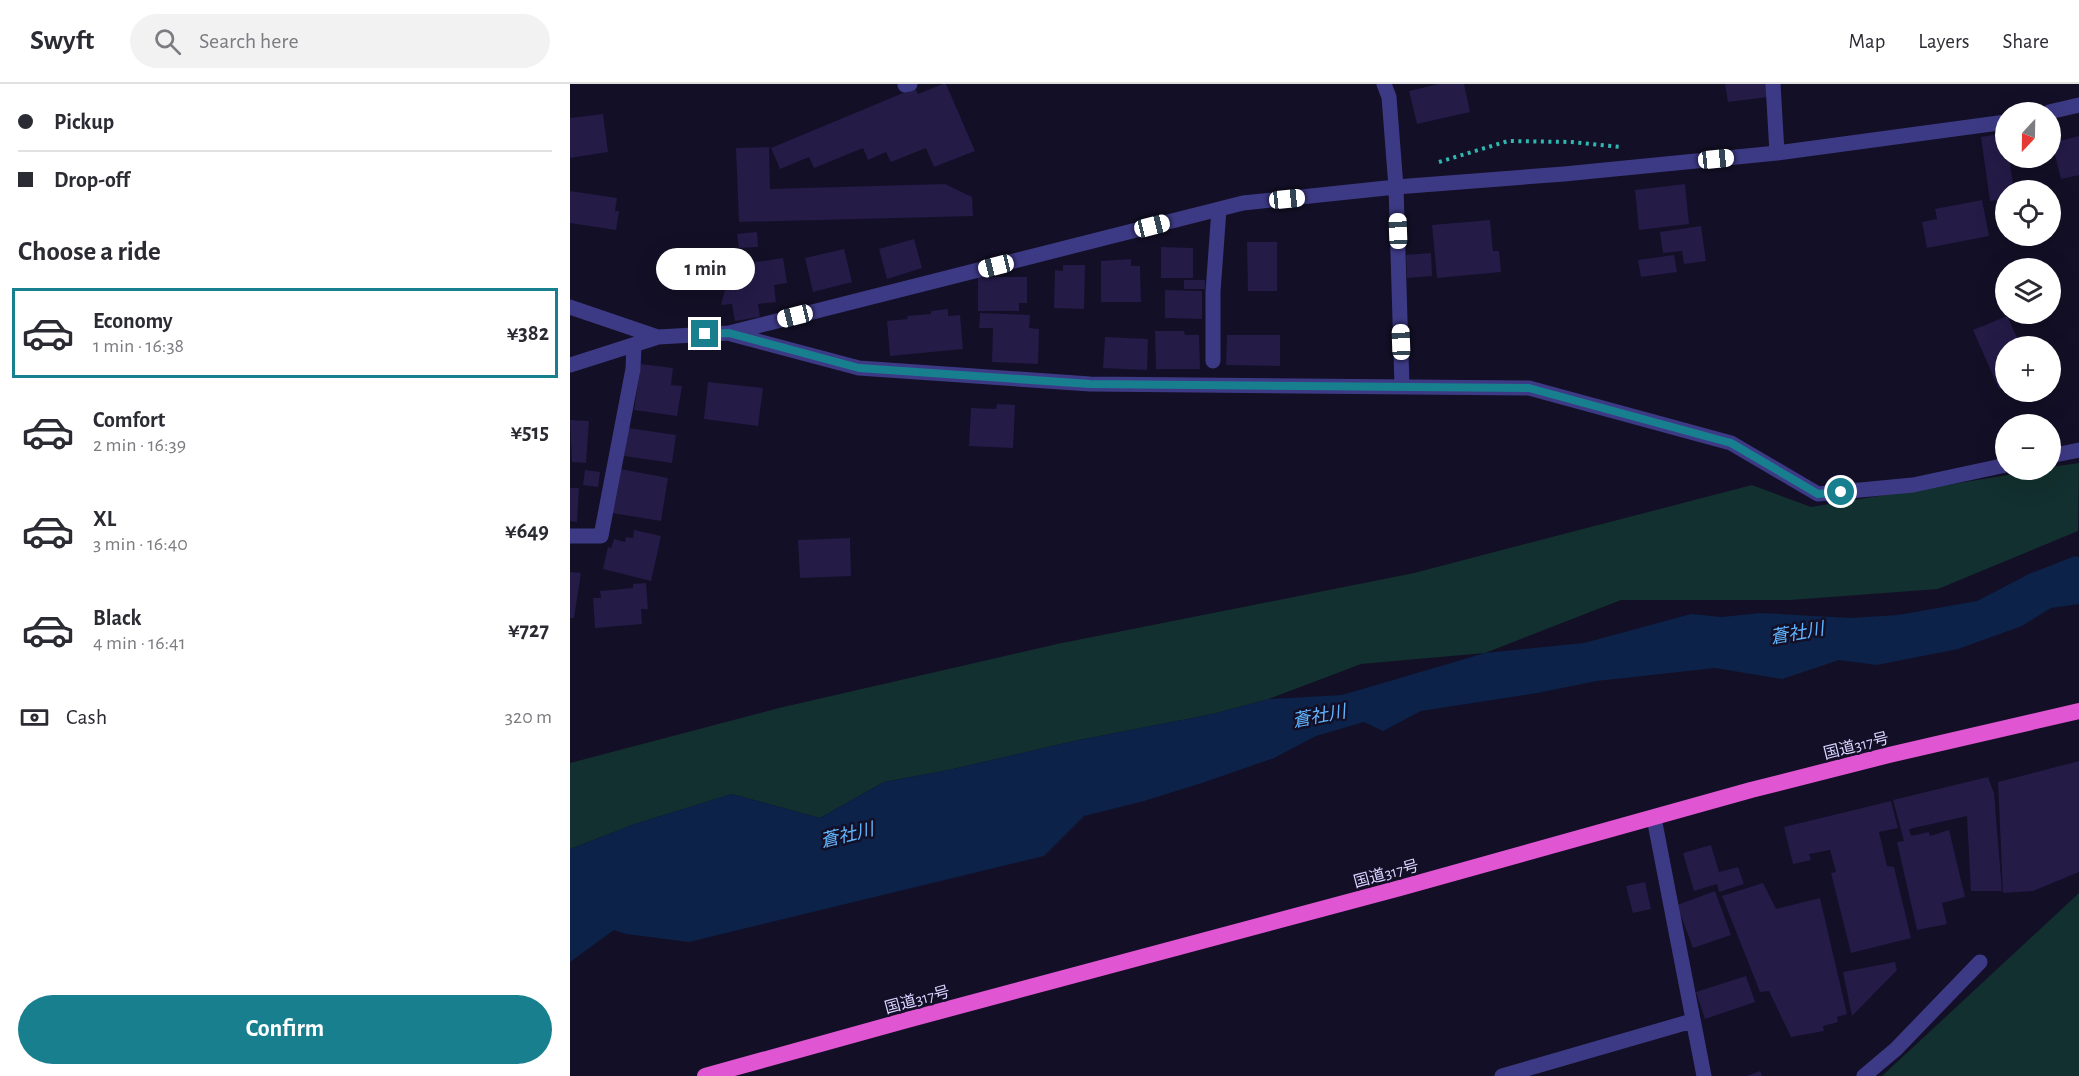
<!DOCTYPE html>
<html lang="en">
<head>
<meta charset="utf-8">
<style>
	body { margin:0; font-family:"Alegreya Sans","Noto Sans JP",sans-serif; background:#f2f2f3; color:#2b2b33; height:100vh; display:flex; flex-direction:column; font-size:22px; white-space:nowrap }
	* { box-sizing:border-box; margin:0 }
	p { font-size:20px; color:#7c7c81 }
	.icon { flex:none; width:33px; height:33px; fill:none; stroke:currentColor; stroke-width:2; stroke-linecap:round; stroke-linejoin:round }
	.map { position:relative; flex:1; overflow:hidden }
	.panel { display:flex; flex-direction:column; background:#fff; width:570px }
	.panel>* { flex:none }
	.hud { display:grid; align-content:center; height:132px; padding:0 18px; background:#fff }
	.needle { width:39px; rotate:202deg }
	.tools { position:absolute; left:1425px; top:18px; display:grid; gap:12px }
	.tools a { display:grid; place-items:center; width:66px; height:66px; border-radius:50%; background:#fff; box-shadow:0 6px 24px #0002; font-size:30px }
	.end { position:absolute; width:27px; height:27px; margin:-14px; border:8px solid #187f8f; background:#fff; box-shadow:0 0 0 3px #fff }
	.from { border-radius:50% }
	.bubble { position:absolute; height:42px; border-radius:21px; background:#fff; box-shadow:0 6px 24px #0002; font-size:20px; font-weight:700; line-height:42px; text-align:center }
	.car { position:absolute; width:18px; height:36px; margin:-18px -9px; border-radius:8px; box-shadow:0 0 4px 2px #0007; background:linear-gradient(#fff 24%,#345 0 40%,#fff 0 76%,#345 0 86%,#fff 0) }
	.hud b { display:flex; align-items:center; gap:21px; height:57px; font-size:22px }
	.hud b+b { border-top:2px solid #e1e1e2 }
	.hud i { width:15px; height:15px; background:#2b2b33 }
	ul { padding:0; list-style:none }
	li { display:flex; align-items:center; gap:18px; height:90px; margin:0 12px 9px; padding:0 6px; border:3px solid transparent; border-radius:0px }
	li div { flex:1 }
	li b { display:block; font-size:22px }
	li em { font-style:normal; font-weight:700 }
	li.active { border-color:#187f8f }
	li>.icon { width:54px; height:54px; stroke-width:1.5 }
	h2 { padding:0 18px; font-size:27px; line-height:72px }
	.pay { display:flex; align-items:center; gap:15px; height:66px; padding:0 18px; font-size:22px }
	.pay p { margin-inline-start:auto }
	.cta { display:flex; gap:12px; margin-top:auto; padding:12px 18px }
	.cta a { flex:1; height:69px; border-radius:36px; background:#187f8f; color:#fff; font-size:24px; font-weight:700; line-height:69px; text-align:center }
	header { display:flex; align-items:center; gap:36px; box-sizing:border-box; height:84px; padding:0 30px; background:#fff; border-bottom:2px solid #e1e1e2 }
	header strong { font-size:28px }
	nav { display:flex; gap:33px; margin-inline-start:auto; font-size:21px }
	.search { width:420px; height:54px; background:#f2f2f3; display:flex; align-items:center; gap:15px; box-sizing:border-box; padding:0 21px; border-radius:33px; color:#7c7c81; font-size:22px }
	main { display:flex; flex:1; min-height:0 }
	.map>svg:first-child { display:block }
</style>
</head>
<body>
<header>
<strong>Swyft</strong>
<div class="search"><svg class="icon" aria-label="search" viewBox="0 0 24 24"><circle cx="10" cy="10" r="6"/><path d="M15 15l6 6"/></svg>Search here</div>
<nav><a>Map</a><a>Layers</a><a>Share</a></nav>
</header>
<main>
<section class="panel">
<div class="hud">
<b><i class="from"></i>Pickup</b>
<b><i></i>Drop-off</b>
</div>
<h2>Choose a ride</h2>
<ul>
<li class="active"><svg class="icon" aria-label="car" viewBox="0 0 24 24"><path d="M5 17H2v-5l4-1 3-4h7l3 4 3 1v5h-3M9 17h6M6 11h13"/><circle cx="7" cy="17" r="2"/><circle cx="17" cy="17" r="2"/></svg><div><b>Economy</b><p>1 min · 16:38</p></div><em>¥382</em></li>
<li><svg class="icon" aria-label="car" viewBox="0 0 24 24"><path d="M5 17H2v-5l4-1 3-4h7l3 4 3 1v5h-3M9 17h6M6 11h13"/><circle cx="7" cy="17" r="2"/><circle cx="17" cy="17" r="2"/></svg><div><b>Comfort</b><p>2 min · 16:39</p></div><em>¥515</em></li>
<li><svg class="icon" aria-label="car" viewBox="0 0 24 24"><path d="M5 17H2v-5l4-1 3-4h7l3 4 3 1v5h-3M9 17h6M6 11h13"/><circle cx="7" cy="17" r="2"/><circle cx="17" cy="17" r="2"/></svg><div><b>XL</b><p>3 min · 16:40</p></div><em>¥649</em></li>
<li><svg class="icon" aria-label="car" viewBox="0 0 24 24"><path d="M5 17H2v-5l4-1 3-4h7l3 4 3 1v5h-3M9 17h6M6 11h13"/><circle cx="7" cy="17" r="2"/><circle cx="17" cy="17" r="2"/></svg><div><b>Black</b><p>4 min · 16:41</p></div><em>¥727</em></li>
</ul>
<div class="pay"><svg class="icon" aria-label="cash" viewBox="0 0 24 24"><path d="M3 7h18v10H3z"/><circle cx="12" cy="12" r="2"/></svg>Cash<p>320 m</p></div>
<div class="cta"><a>Confirm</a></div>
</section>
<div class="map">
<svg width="1509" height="992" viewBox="0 0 1509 992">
	<rect width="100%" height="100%" fill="#130f26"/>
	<!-- green -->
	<path fill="#12302f" d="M1509,379L1508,447L1368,505L1220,516H1051L915,569L791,580L699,615L643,630L504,657L379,686L314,698L250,734L162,710L65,740L0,765V679L209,624L487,560L844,489L1182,401L1241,423L1468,386H1480L1481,383Z
		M1509,809V992H1312Z"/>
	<!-- water -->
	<path fill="#0c2248" d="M1505,472L1509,473V520L1481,524L1452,542L1388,565L1307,581L1269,576L1212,595L1145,584L1027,597L967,609L851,627L813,647L794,638L746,652L704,674L632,699L574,717L514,732L474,772L119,858L56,850L44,846L0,878V765L65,740L162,710L250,734L314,698L379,686L504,657L643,630L699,615L772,611L915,569L1014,559L1121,530L1152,533L1190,529L1280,534L1328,531L1407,517L1459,490Z"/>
	<!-- building -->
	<path fill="#241b47" d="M373,0H376L405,67L364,83L356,64L321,78L316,68L298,76L293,64L244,84L239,73L210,85L201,64L345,4L348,10Z
		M869,0H894L900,28L847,40L839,7Z
		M1155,0H1196L1198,13L1158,18Z
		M33,30L38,68L0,74V34Z
		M1436,49V74H1439L1444,106H1436V115L1420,117L1411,53Z
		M1509,52V91L1491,95L1482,59Z
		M199,63L200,105L375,100L402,113L403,132L169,138L166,64Z
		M1115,100L1119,140L1069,146L1065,106Z
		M0,107L47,114L45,127H49L46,146L0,139Z
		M1412,116L1419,152L1357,164L1352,138L1367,135L1365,125Z
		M920,136L923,167H929L931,188L867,194L862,141Z
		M1131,142L1136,177L1114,180L1112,167L1093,169L1090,148Z
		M187,148L188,163L169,164L167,150Z
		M344,155L352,184L317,195L309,165Z
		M677,158H707V207H678Z
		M591,163L623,164V194H591Z
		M274,165L282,198L243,208L235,174Z
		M861,169L862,192L837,194L836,171Z
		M1104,171L1107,188L1071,193L1068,176Z
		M213,174L217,199L204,201L206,218L188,220L190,233L165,237L162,220L151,221L158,194H161L160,182Z
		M561,175V182H570L571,218H531V177Z
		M493,181H515L514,225L484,224L485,186L493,187Z
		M408,193H457V219H449V227H408Z
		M614,196H635V205H614Z
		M595,206L632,207V235L595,234Z
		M378,225V232L390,231L393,265L320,272L317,237L338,235L337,232L361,230V227Z
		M410,229L460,231L459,244L469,245L468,280L422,278L423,244H409Z
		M1437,232L1451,262H1436V302L1429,305L1403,246Z
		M585,247H614L615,251H629L630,285H586Z
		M657,251H710V282L656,281Z
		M535,253L578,255L577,286L533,284Z
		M71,280L103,284L101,301L112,302L107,332L64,326Z
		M138,298L193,304L188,342L134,335Z
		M427,320L445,321L443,364L399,362L401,324L426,325Z
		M0,336L19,337L16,379L2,378Z
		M58,344L106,351L102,379L54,372Z
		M50,385L98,394L91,437L42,429Z
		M15,386L30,388L28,403L13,401Z
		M0,404H9L7,438L0,437Z
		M64,446L91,452L81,497L33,485L38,463L41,464L44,455L55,458L56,453L63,454Z
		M280,454L281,492L230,494L228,456Z
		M0,488L11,489L4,534H0Z
		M76,499L78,525H71L72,540L25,544L23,514H31L30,507L63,504V500Z
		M1509,677V788L1463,807L1433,809L1428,698Z
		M1418,693L1424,709L1432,807H1401L1397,732L1339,745L1341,752L1359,748L1360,752L1379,746L1395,813L1372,819L1377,840L1347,846L1327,758L1334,757L1323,716Z
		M1321,717L1328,744L1309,748L1317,782L1324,783L1341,854L1281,869L1261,789L1266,788L1260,766L1239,770L1241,776L1223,780L1214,743Z
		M1141,761L1149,788L1168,783L1174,800L1149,808L1147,800L1124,807L1113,769Z
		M1075,798L1081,825L1063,829L1056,802Z
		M1193,799L1206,825L1250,814L1277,930L1267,933L1268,938L1253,942L1254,947L1221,953L1199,907L1190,908L1152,812Z
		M1145,807L1161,851L1123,864L1107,821Z
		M1325,878L1327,886L1282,932L1273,888Z
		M1176,892L1185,918L1135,935L1126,908Z
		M1190,987L1192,992H1177Z"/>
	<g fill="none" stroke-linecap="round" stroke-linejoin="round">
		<!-- path -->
		<path stroke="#2fb8b0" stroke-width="4" stroke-dasharray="3 4.5" stroke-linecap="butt" d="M869,78L938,57L1002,58L1050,63"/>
		<!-- minor -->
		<path stroke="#3d3a85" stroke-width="15" d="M814,0L819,13L826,103L832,302
			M1203,0L1207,69
			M335,1L340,0
			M1479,28L1509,21
			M0,223L88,253
			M161,250L289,284L520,300L959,304L1161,359L1248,410L1343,401L1436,381
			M643,277V208L649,125
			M0,281L88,253L159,249L673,119L826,103L994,90L1207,69L1436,38
			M1480,372L1509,366
			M0,452H31L63,285L64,261
			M1084,734L1134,992
			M932,992L1122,937
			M1294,992L1326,965L1410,878"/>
		<!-- trunk -->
		<path stroke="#e055d1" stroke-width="16" d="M135,992L337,936L830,804L1181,706L1319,671L1509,627"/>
	</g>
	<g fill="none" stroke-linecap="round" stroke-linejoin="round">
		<!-- route -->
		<path stroke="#187f8f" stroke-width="8" d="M135,250L159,249L289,284L520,300L959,304L1161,359L1248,410L1271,408"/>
	</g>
	<g text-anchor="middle" stroke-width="5" stroke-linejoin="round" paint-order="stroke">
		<!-- street labels -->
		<g font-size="16" fill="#d9d4ff" stroke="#130f26">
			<text transform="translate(1286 661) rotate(-14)" y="6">国道317号</text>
			<text transform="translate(816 789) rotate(-15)" y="6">国道317号</text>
			<text transform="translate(347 915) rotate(-15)" y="6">国道317号</text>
		</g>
		<!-- water labels -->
		<g font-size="18" font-style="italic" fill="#62b6ff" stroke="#130f26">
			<text transform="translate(1227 549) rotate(-10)" y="6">蒼社川</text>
			<text transform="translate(749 632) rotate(-11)" y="6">蒼社川</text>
			<text transform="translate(277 751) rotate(-14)" y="6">蒼社川</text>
		</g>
	</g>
</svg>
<div class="tools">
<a><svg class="needle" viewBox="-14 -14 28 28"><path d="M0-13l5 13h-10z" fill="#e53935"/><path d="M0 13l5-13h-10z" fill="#7c7c81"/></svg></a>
<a><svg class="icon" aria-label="locate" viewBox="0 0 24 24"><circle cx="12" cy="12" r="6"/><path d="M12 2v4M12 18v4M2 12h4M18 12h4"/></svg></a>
<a><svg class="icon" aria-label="layers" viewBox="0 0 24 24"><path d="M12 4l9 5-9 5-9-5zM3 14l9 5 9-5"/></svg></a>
<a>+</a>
<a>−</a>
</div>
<i class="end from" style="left:1271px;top:408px"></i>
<i class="end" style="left:135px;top:250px"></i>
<div class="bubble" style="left:86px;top:164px;width:99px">1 min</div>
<i class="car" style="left:1146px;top:75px;rotate:84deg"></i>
<i class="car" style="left:717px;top:115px;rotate:84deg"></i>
<i class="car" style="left:582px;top:142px;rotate:76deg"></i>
<i class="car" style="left:828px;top:147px;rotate:358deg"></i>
<i class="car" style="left:426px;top:182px;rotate:256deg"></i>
<i class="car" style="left:225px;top:232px;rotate:256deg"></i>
<i class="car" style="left:831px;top:258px;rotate:358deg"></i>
</div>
</main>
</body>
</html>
